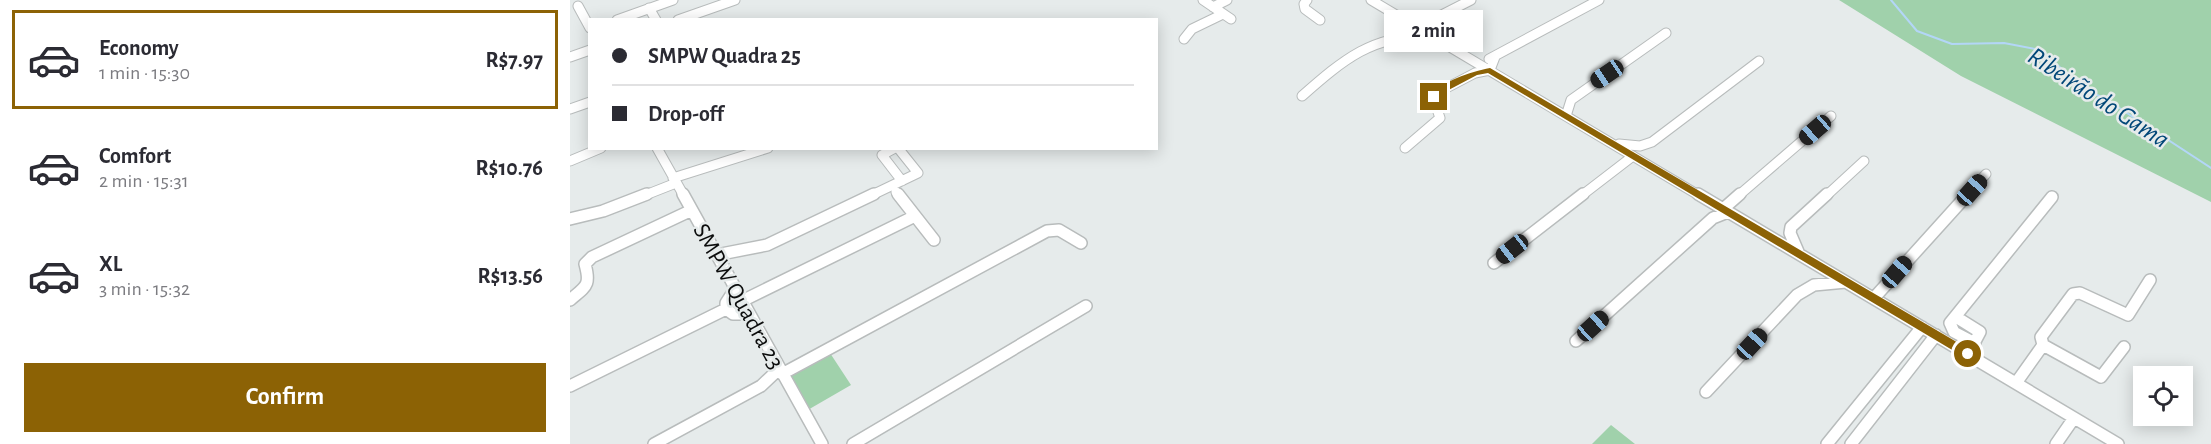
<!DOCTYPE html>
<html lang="en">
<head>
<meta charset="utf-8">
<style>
	body { margin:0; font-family:"Alegreya Sans",sans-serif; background:#f7f7f7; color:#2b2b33; height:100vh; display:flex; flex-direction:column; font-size:22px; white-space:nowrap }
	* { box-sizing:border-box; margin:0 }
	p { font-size:20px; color:#7c7c81 }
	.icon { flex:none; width:33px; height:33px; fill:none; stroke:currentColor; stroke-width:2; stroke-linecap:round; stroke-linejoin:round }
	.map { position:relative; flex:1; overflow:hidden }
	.details { display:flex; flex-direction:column; background:#fff; width:570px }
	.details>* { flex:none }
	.hud { position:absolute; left:18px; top:18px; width:570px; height:132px; border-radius:0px; box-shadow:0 3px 15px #0003; display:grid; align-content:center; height:132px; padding:0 24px; background:#fff }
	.tools { position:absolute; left:1563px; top:366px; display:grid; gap:12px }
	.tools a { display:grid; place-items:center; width:60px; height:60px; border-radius:0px; background:#fff; box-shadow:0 3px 15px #0003; font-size:30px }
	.end { position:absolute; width:27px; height:27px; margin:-14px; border:8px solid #8c6205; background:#fff; box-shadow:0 0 0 3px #fff }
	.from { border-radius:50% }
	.bubble { position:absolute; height:42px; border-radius:0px; background:#fff; box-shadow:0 3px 15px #0003; font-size:20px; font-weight:700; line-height:42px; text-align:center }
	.car { position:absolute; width:18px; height:36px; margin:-18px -9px; border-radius:8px; box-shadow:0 0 4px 2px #0007; background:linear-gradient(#222 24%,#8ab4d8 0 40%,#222 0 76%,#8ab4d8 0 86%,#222 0) }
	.hud b { display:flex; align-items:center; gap:21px; height:57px; font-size:22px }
	.hud b+b { border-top:2px solid #e1e1e2 }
	.hud i { width:15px; height:15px; background:#2b2b33 }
	ul { padding:10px 0 0; list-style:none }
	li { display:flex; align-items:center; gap:18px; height:99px; margin:0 12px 9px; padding:0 12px; border:3px solid transparent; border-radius:0px }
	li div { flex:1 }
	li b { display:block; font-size:22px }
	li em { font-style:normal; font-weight:700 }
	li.current { border-color:#8c6205 }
	li>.icon { width:54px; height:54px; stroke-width:1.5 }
	.action { display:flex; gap:12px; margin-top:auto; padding:12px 24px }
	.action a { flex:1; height:69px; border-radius:0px; background:#8c6205; color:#fff; font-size:24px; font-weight:700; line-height:69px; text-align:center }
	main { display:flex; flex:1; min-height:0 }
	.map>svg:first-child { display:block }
</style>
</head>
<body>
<main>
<section class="details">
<ul>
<li class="current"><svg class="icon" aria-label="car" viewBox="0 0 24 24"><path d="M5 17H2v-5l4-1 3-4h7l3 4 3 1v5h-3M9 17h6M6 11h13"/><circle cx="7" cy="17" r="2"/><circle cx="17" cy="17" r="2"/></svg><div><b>Economy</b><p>1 min · 15:30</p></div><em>R$7.97</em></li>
<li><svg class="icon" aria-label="car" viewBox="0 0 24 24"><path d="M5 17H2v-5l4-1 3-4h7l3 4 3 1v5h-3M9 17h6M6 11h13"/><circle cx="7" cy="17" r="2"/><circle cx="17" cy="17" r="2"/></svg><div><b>Comfort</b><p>2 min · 15:31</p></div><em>R$10.76</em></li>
<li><svg class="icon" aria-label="car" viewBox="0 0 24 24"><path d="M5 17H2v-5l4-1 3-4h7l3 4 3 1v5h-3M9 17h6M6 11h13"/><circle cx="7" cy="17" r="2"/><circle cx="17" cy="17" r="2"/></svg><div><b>XL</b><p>3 min · 15:32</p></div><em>R$13.56</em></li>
</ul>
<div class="action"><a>Confirm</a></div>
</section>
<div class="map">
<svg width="1641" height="444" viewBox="0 0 1641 444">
	<rect width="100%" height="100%" fill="#e6ebeb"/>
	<!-- green -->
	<path fill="#a0d1ab" d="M1269,0H1641V202L1391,76Z
		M260,353L281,385L236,411L217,375Z
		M1041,425L1065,444H1066H1022Z"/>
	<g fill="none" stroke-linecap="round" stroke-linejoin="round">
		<!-- stream -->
		<path stroke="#b3d6f7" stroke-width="2" d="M1321,0L1347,31L1382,44L1434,43L1465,49L1475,54L1513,88L1537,100L1641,168"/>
		<!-- minor-far1 casing -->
		<g stroke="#b8bcbc" stroke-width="11">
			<path id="minor-far1" d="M633,0L661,19
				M737,0L734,4L735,9L750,20
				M801,0L1130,196
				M8,6L20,28
				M643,7L657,0
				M79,8L86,20
				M47,20L103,0
				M108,20L165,0
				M851,30L856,23L901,0
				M614,39L622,29L653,14
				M0,57L20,50
				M919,59L1029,0
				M732,96C773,60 803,34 860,36
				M0,109L20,102
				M996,116L1001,100L1096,33
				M1049,144L1070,146L1082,142L1189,61
				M87,148L114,196
				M325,148L312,155L332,181
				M835,148L870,118L864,100L865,94L905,73L920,70L925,57
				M0,161L31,148
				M103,178L198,148
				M326,192L329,196
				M73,196L106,183
				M300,196L348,173L328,148
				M1011,196L1063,156
				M1168,196L1261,116
				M1256,196L1294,161
				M1396,196L1416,174"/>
		</g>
		<!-- minor casing -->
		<g stroke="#b8bcbc" stroke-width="14">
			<path id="minor" d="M113,194L252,444
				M328,194L364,240
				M1128,194L1548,444
				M1153,209L1170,194
				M0,219L33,211L77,194
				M1229,254L1220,233L1221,227L1257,194
				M146,255L197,245L304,194
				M924,263L1013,194
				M165,289L156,303V309L163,314H179
				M1304,298L1398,194
				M0,300C16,286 21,286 15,264L22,257L122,210
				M172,301L345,216
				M1386,317L1410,332L1401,349
				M1006,341L1143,218L1158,212
				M1405,343L1384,332L1380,323L1482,197
				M1473,345L1531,377L1554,347
				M212,374L477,231L489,230L511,243
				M1446,383L1473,345L1471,337L1503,294L1510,293L1558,315L1580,280
				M0,386L156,309
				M1136,392L1227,295L1244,285L1276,282
				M84,444L191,386L209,369
				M283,444L516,306
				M1257,444L1352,327
				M1281,444L1366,335
				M1486,444L1504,418"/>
		</g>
		<!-- minor-far1 -->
		<use href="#minor-far1" stroke="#fff" stroke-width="9"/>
		<!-- minor -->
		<use href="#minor" stroke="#fff" stroke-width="11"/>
	</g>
	<!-- route -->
	<path fill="#8c6205" d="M920,68L1402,351V357H1394L918,73L907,75L871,94L867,99L860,97C872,81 900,72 920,68Z"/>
	<g text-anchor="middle" stroke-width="5" stroke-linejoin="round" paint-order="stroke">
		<!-- street labels -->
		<g font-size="24" fill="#0c0d0d" stroke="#e6ebeb">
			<text transform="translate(169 296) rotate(61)" y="8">SMPW Quadra 23</text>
		</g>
		<!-- water labels -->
		<g font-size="26" font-style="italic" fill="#014778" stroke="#e6ebeb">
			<text transform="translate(1529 97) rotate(33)" y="9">Ribeirão do Gama</text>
		</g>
	</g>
</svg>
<div class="tools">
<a><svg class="icon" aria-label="locate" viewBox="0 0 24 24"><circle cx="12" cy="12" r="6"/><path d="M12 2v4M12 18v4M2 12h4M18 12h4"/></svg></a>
</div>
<i class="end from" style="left:1398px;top:354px"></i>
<i class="end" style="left:864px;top:97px"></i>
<div class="bubble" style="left:814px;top:10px;width:99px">2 min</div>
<i class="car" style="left:1037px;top:74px;rotate:236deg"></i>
<i class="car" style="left:1245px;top:130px;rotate:229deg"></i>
<i class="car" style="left:1402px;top:190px;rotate:42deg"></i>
<i class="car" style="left:942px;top:249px;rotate:232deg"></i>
<i class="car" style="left:1327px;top:272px;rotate:41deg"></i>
<i class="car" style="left:1023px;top:326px;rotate:48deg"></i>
<i class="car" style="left:1182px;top:344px;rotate:43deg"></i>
<div class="hud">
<b><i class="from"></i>SMPW Quadra 25</b>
<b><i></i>Drop-off</b>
</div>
</div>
</main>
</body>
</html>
